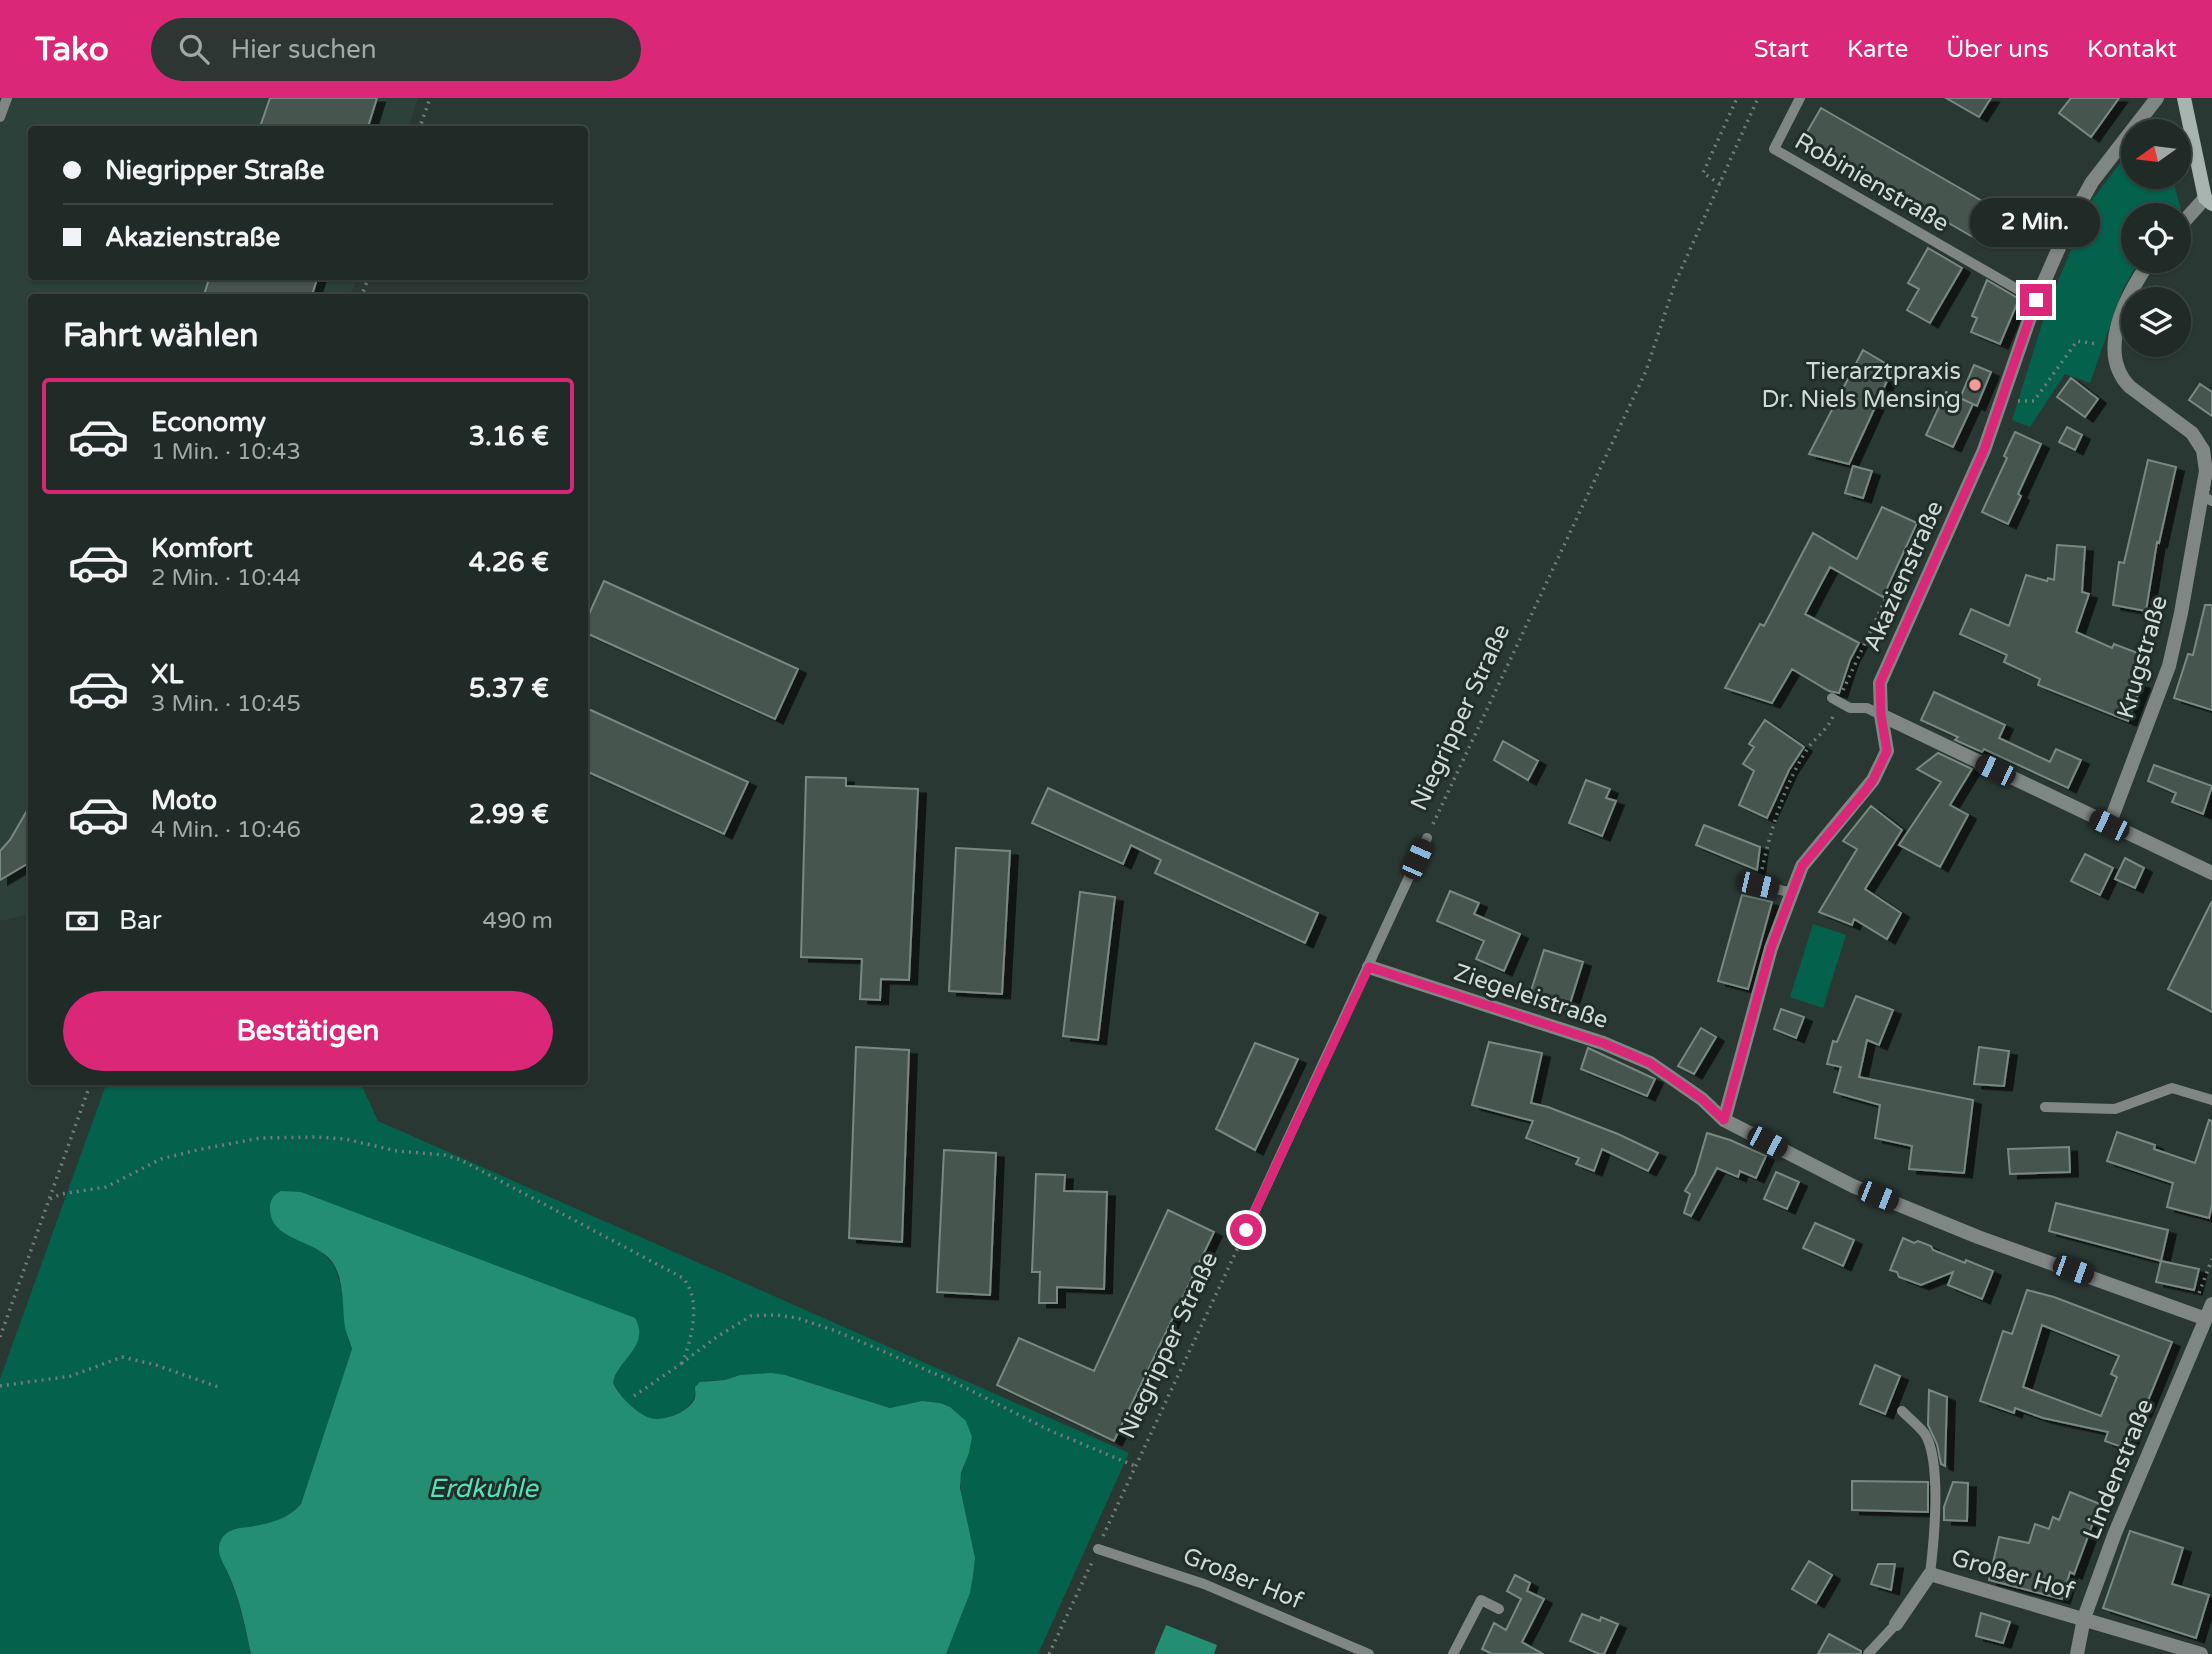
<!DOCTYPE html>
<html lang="de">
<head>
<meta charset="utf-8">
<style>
	body { margin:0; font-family:"Varela Round",sans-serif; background:#2d3632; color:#f1f3f6; height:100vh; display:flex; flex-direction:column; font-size:26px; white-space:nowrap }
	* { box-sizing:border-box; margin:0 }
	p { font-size:23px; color:#a2a7a7 }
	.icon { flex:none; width:38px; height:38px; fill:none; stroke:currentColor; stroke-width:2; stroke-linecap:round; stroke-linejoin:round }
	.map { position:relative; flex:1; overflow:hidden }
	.panel { position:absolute; left:28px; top:196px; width:560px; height:791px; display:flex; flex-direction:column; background:#202a26; border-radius:7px; box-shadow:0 2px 5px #0004,0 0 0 2px #3d4643 }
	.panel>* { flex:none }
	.banner { position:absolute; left:28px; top:28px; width:560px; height:154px; border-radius:7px; box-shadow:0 2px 5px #0004,0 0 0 2px #3d4643; display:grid; align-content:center; height:154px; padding:0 35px; background:#202a26 }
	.needle { width:46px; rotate:256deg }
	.controls { position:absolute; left:2121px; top:21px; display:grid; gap:14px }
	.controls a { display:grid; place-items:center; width:70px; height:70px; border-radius:50%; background:#202a26; box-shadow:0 2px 5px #0004,0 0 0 2px #3d4643; font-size:35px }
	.end { position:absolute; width:32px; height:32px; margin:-16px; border:9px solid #db2777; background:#fff; box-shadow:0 0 0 4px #fff }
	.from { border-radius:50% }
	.bubble { position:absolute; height:49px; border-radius:24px; background:#202a26; box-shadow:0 2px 5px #0004,0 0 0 2px #3d4643; font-size:23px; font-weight:700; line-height:49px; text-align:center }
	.car { position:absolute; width:21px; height:42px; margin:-21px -10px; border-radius:9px; box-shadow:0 0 5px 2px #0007; background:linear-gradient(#222 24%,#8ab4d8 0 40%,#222 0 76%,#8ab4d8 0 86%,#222 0) }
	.banner b { display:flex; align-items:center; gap:24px; height:66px; font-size:26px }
	.banner b+b { border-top:2px solid #3d4643 }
	.banner i { width:18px; height:18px; background:#f1f3f6 }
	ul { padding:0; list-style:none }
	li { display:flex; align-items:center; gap:21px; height:116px; margin:0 14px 10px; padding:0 21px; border:4px solid transparent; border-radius:7px }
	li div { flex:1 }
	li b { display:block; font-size:26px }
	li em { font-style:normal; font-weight:700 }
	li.current { border-color:#db2777 }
	li>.icon { width:63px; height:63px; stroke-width:1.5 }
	h2 { padding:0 35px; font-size:32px; line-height:84px }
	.pay { display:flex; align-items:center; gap:18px; height:77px; padding:0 35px; font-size:26px }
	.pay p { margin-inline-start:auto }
	.action { display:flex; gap:14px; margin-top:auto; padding:14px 35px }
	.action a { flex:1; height:80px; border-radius:42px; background:#db2777; color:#fff; font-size:28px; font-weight:700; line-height:80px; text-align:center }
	header { display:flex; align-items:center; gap:42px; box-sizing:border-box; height:98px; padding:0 35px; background:#db2777; color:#fff }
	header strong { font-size:33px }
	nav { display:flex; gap:38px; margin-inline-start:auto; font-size:24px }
	.search { width:490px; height:63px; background:#2d3632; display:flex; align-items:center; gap:18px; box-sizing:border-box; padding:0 24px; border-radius:38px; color:#a2a7a7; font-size:26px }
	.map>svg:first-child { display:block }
</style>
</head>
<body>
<header>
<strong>Tako</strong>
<div class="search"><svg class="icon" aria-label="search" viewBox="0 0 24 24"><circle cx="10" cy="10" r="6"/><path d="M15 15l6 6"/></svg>Hier suchen</div>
<nav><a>Start</a><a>Karte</a><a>Über uns</a><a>Kontakt</a></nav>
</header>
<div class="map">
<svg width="2212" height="1556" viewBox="0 0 2212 1556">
	<defs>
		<filter id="shadow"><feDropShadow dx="8" dy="4.5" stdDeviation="0" flood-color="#0009"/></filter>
	</defs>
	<rect width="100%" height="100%" fill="#2a3833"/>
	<!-- built -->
	<path fill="#2b4139" d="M0,0H418L408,31L32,32V178L357,179L350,199L32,200L31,816L0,823Z"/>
	<!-- green -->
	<path fill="#04614c" d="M2133,48V79H2172L2181,111L2175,117H2133V163H2139L2123,191L2090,285L2065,276L2030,329L2012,322L2048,207L2092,102Z
		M1813,826L1846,837L1823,910L1790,899Z
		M107,984H360L378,1023L1129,1355L1038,1556H946L970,1495L960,1382L972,1339L962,1319L940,1305L922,1303L891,1310L785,1277H740L725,1282L705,1283L695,1292C698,1311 664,1326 649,1320C636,1315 618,1297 613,1285C618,1263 645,1252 637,1223L287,1137L320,1152L334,1167L342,1191L346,1234L352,1251L301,1406C287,1422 268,1426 248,1429C235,1430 222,1433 219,1448C218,1458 223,1465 227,1473C239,1500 245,1528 251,1556H0V1281Z"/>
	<!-- water -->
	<path fill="#248e72" d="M281,1093L301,1094L635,1220C651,1248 617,1262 613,1285C618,1297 637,1316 650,1320C663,1324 690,1314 695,1300C696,1297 695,1292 695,1289L700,1284L725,1282L740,1277L771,1275L785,1277L890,1310L922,1303L940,1305L950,1309L966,1323L972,1339L969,1355L961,1375L960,1390L975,1460L973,1477L970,1495L946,1556H251C245,1528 240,1500 227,1473C223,1465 218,1458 219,1448C222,1433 235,1430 248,1429C268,1426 287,1422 301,1406L352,1251C350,1243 347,1238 345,1230C342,1209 345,1184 333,1165C318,1141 270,1144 270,1110C270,1101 274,1097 281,1093Z
		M1166,1527L1217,1547L1214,1556H1154Z"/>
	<!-- building -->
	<path fill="#465550" stroke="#788882" stroke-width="2" fill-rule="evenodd" filter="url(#shadow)" d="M270,0H377L367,32H259Z
		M1946,0H1991L1979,19Z
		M2071,0H2119L2091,39L2059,15Z
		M1821,10L1996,111L1978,142L1803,41Z
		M1928,150L1962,170L1930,225L1907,212L1919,191L1908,185Z
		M210,178H318L311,200H203Z
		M1987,182L2019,201L2000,246L1971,234L1977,220L1972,218Z
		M1863,252L1893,270L1849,366L1809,356Z
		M1974,267L1991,274L1977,308L1960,300Z
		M2071,280L2098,301L2085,319L2057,299Z
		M2200,286L2212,294V318L2189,302Z
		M1946,294L1973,306L1953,349L1926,337Z
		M2067,329L2082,337L2075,352L2059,344Z
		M2015,334L2041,346L2018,396L2021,398L2008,426L1982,414L2007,360L2004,358Z
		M2148,362L2176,369L2159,445L2157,444L2146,513L2113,507L2119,464L2124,465Z
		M1853,368L1872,373L1863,400L1845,395Z
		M1882,409L1917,425L1883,499L1830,469L1805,516L1859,545L1850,562L1839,595L1829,593L1792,571L1772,605L1725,590L1760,526L1764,528L1813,435L1857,461Z
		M2057,447L2085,449L2082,494L2089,496L2076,534L2112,550L2114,546L2143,557L2133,583L2142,586L2128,623L2038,587L2040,581L2004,564L2007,557L1960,536L1971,511L2009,528L2026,477L2047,483L2048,480L2054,482Z
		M604,483L798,571L775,621L584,534V527Z
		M2205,507H2212V612L2174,600L2188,556L2193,557Z
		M1934,594L2005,627L1999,640L2050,664L2056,651L2081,662L2068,690L1984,651L1982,654L1955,642L1958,639L1921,622Z
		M584,609L748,684L724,736L584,672Z
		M1765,622L1804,649L1789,672L1767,720L1739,707L1754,673L1743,666L1754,649L1749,646Z
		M1503,643L1538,663L1528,682L1494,662Z
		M1938,655L1972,671L1950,707L1968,717L1940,769L1899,747L1941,684L1917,671Z
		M2154,667L2212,688L2203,716L2172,704L2176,695L2148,683Z
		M806,679L846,680V688L918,691L909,882L881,881L880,902L860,901L862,861L801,859Z
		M1586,682L1610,691L1606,700L1616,703L1602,738L1569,725Z
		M1048,690L1318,815L1305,845L1155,775L1161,762L1131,747L1123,766L1032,725Z
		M32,704V763L0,782V753L10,742Z
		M1871,708L1902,732L1865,791L1901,815L1887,841L1854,821L1852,827L1819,814L1857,751L1843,743Z
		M1704,727L1760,749L1757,772L1696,747Z
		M956,750L1010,753L1002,896L949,893Z
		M2085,756L2113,770L2100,797L2071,783Z
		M2125,760L2144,770L2135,790L2115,781Z
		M1450,793L1479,805L1474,816L1520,836L1504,873L1476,861L1484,843L1437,823Z
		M1080,794L1115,799L1098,942L1063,938Z
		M1742,797L1772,804L1748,891L1718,883Z
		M2212,803V914L2168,891Z
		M1544,852L1583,864L1568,912L1529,899Z
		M1856,898L1893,912L1879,947L1867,942L1859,979L1973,1002L1964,1075L1909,1071L1912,1048L1875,1040L1880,1007L1834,994L1841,969L1827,966L1833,943L1837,944Z
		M1781,911L1804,919L1796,940L1774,931Z
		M1701,930L1716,939L1694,976L1678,968Z
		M1489,944L1542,955L1531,1005L1548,1009L1618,1036L1658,1055L1648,1073L1602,1051L1594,1073L1576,1066L1579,1060L1526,1040L1533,1023L1472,1007Z
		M1255,945L1298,961L1255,1052L1216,1031Z
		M856,949L909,952L902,1144L849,1140Z
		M1979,949L2009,953L2004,988L1974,986Z
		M1588,950L1655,981L1647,998L1581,971Z
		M2209,1022L2212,1023V1107L2209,1120L2167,1109L2173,1085L2107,1063L2117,1034L2155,1047L2154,1051L2195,1065Z
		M1707,1035L1730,1042L1766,1058L1756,1080L1740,1073L1738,1079L1717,1070L1691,1118L1684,1115L1690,1096L1685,1093L1695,1076Z
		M2069,1049L2070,1074L2010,1076L2008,1051Z
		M944,1052L996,1055L990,1197L937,1194Z
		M1776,1074L1799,1084L1787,1111L1764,1101Z
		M1036,1076L1065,1077L1064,1093L1107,1094L1104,1191L1057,1189V1205H1039L1040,1174H1032Z
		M2056,1105L2168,1132L2161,1163L2049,1133Z
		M1168,1112L1214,1134L1114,1343L997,1287L1019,1240L1094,1273Z
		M1815,1125L1854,1142L1843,1168L1803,1150Z
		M1903,1140L1914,1145L1918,1143L1931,1148L1933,1152L1965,1165L1966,1162L1993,1173L1982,1201L1948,1187L1953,1174L1921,1187L1899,1179L1897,1174L1890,1172Z
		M2161,1163L2199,1171L2194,1192L2156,1184Z
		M2027,1192L2054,1199L2172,1244L2143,1315L2140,1314L2127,1351L2105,1343L2108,1334L2043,1320L2015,1310L2014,1315L1980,1303L2003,1233L2012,1236ZM2042,1227L2119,1258L2111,1276L2117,1279L2101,1318L2023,1289Z
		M1875,1267L1900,1278L1885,1316L1860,1306Z
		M1929,1292L1947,1299L1945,1368L1941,1366L1937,1346L1928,1327Z
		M1852,1383L1928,1384V1414L1852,1412Z
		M1953,1384L1968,1385L1967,1423L1944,1422V1409Z
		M2070,1394L2100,1406L2074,1476L2070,1474L2062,1501L1989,1482L1999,1439L2029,1445L2035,1426L2049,1431L2053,1419L2059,1422Z
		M2130,1433L2183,1450L2172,1486L2209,1497L2196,1540L2103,1510Z
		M1809,1463L1832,1477L1816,1505L1792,1491Z
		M1878,1466H1895L1891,1492L1871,1486Z
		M1515,1477L1530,1485L1527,1493L1544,1501L1522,1544L1543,1556H1492L1482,1551L1494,1525L1506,1532L1521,1501L1507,1493Z
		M1981,1515L2010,1524L2003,1545L1976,1538Z
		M1582,1516L1600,1523L1601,1519L1618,1526L1604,1556H1599L1570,1543Z
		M1829,1536L1861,1553V1556H1818Z"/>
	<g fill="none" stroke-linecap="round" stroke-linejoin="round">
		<!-- path -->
		<path stroke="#707c78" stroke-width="3.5" stroke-dasharray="2 5" stroke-linecap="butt" d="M419,32L430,0
			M1720,86L1703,75L1737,0
			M361,200L369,178
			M2018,303H2034L2077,243L2098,246
			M1843,592L1886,500
			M1433,726L1646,273L1675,185L1758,0
			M1762,771C1771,731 1784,688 1806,653C1814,640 1828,632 1833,618
			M50,1101L61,1096L106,1089L161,1061L197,1052L260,1040L316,1039L345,1041L397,1053L445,1057L461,1062L683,1180C702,1202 692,1241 682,1265L718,1238L751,1218L777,1217L797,1220L836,1233L952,1283L1051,1333L1135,1368
			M2199,1195L2212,1161
			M0,1239L91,984
			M0,1288L71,1278L122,1259L156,1267L221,1290
			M634,1298L682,1265
			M1103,1438L1241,1143
			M1049,1556L1092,1464"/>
		<!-- lane -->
		<path stroke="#7f8683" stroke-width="10" d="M1800,0L1774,51L2036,202
			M0,19L7,0
			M2202,398L2212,403
			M1832,600L1850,610H1867L1881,617
			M1753,785L1792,795
			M2045,1009L2115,1011L2172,990L2212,1002
			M1246,1132L1427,740
			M1902,1313C1909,1320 1919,1328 1925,1336C1942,1364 1934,1444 1930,1476
			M1098,1451L1204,1486L1369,1556
			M1453,1556L1481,1502L1499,1511
			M1868,1556L1896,1526"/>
		<!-- street -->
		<path stroke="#7f8683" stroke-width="14" d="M2179,129L2205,100
			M1881,617L2212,775
			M2109,727L2169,568L2181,515L2206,373L2203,352L2192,335L2130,289C2095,254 2127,196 2150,163
			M1369,869L1603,945L1650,965L1702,1001L1724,1022L1853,1088L1978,1139L2206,1221
			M1724,1022L1771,850L1802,768L1873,682L1887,653L1881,617L1880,585L1984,352L2036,202L2072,120L2092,84L2157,0
			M1896,1526L1930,1476L2201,1556
			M2077,1556L2084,1520L2115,1435L2212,1206"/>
		<!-- secondary -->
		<path stroke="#a8b4af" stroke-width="14" d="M2184,0L2205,100L2212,106"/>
	</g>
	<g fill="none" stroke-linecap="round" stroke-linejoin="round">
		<!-- route -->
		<path stroke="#db2777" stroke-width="9" d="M1246,1132L1369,869L1603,945L1650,965L1702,1001L1724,1022L1771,850L1802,768L1865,693L1873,682L1887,653L1881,617L1880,585L1984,352L2036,202"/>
	</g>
	<!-- markers -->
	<circle fill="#f59b9a" stroke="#202e29" stroke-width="2.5" cx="1975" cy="287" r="7"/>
	<g text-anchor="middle" stroke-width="6" stroke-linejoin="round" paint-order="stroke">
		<!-- street labels -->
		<g font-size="24" fill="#d2dad7" stroke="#202e29">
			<text transform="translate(1872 84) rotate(30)" y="8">Robinienstraße</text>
			<text transform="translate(1903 478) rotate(-66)" y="8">Akazienstraße</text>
			<text transform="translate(2142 559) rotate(-74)" y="8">Krugstraße</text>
			<text transform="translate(1460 619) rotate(-65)" y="8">Niegripper Straße</text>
			<text transform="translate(1531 898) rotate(18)" y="8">Ziegeleistraße</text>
			<text transform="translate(1168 1247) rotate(-65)" y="8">Niegripper Straße</text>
			<text transform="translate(2118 1371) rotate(-68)" y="8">Lindenstraße</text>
			<text transform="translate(2013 1476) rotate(16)" y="8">Großer Hof</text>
			<text transform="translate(1243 1480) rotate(22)" y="8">Großer Hof</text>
		</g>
		<!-- poi labels -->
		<g font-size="24" fill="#d2dad7" stroke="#202e29" text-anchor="end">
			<text x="1961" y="281">Tierarztpraxis<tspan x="1961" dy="28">Dr. Niels Mensing</tspan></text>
		</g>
		<!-- water labels -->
		<g font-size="26" font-style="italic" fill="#56e1b9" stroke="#202e29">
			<text x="483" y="1399">Erdkuhle</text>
		</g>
	</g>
</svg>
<div class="controls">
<a><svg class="needle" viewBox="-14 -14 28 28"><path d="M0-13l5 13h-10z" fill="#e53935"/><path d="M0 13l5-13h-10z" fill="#a2a7a7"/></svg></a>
<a><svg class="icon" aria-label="locate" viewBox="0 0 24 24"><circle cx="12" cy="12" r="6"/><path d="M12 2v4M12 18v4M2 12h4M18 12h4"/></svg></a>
<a><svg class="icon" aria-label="layers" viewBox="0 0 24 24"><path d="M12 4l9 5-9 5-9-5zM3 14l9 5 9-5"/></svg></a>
</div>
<i class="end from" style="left:1246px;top:1132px"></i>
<i class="end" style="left:2036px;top:202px"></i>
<div class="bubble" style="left:1970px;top:100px;width:130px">2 Min.</div>
<i class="car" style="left:1995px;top:672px;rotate:296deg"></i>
<i class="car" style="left:2109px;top:727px;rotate:296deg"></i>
<i class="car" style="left:1417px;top:761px;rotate:24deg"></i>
<i class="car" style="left:1758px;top:787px;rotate:103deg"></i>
<i class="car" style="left:1767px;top:1044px;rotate:117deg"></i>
<i class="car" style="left:1878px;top:1098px;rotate:112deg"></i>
<i class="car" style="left:2073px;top:1172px;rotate:110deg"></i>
<div class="banner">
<b><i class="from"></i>Niegripper Straße</b>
<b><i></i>Akazienstraße</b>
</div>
<section class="panel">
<h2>Fahrt wählen</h2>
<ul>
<li class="current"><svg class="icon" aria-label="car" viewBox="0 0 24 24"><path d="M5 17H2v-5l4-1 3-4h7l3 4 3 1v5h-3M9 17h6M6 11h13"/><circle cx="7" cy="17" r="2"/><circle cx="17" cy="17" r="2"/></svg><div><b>Economy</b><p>1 Min. · 10:43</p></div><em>3.16 €</em></li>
<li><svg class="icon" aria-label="car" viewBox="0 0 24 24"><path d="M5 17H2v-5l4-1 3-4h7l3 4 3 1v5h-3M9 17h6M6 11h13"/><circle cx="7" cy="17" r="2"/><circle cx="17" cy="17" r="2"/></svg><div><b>Komfort</b><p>2 Min. · 10:44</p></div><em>4.26 €</em></li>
<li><svg class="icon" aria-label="car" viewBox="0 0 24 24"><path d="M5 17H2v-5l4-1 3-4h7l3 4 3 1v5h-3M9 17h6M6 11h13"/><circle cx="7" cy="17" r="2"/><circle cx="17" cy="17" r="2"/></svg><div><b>XL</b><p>3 Min. · 10:45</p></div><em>5.37 €</em></li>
<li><svg class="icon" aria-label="car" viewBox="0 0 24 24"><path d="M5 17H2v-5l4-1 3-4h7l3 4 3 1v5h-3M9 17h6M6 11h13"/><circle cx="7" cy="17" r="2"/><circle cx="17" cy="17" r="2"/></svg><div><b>Moto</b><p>4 Min. · 10:46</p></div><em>2.99 €</em></li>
</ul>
<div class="pay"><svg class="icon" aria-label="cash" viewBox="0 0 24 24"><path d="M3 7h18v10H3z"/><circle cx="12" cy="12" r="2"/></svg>Bar<p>490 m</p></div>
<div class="action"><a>Bestätigen</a></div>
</section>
</div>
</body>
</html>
